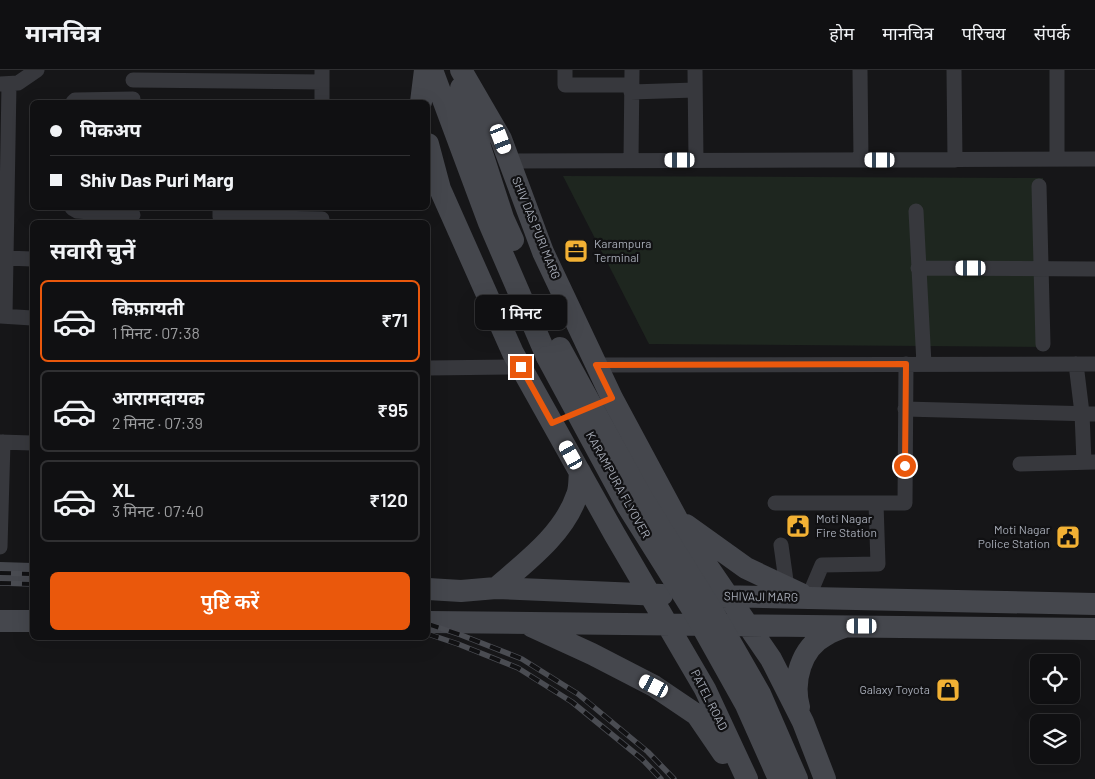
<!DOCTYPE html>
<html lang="hi">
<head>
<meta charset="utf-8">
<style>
	body { margin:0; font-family:Barlow,"Noto Sans Devanagari",sans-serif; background:#1e1e20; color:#f1f3f6; height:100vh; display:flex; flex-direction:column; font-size:19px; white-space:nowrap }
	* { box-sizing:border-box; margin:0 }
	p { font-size:16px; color:#9c9d9f }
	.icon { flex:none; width:28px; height:28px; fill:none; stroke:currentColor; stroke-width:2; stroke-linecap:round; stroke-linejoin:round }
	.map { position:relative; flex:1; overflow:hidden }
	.details { position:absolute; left:30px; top:150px; width:400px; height:420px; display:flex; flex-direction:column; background:#101012; border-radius:8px; box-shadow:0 5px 20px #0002,0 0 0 1px #303032 }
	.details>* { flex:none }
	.banner { position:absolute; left:30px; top:30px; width:400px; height:110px; border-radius:8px; box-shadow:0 5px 20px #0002,0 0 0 1px #303032; display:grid; align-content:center; height:110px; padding:0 20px; background:#101012 }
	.tools { position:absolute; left:1030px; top:584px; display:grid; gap:10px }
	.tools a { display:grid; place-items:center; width:50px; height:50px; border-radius:8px; background:#101012; box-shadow:0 5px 20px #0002,0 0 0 1px #303032; font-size:25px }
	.end { position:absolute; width:22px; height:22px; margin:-11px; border:6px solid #ea580c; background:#fff; box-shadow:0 0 0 2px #fff }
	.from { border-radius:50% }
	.bubble { position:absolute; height:35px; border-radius:8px; background:#101012; box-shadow:0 5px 20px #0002,0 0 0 1px #303032; font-size:16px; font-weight:600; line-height:35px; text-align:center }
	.car { position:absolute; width:15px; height:30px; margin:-15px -8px; border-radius:6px; box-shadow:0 0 4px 1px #0007; background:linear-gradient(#fff 24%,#345 0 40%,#fff 0 76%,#345 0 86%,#fff 0) }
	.banner b { display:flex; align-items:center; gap:18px; height:48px; font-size:19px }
	.banner b+b { border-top:1px solid #303032 }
	.banner i { width:12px; height:12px; background:#f1f3f6 }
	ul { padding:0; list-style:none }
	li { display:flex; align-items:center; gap:15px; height:82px; margin:0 10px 8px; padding:0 10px; border:2px solid #303032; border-radius:8px }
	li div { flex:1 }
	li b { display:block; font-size:19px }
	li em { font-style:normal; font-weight:600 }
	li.selected { border-color:#ea580c }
	li>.icon { width:45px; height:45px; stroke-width:1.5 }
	h2 { padding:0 20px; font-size:22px; line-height:60px }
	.action { display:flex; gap:10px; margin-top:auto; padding:10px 20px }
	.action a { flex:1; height:58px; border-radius:8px; background:#ea580c; color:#fff; font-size:20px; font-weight:600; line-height:58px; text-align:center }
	header { display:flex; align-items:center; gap:30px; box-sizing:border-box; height:70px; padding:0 25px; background:#101012; border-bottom:1px solid #303032 }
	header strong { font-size:24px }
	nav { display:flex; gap:28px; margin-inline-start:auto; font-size:18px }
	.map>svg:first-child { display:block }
</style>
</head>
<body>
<header>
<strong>मानचित्र</strong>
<nav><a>होम</a><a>मानचित्र</a><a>परिचय</a><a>संपर्क</a></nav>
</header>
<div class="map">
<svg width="1095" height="709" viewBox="0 0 1095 709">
	<rect width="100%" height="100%" fill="#161618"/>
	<!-- green -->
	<path fill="#1e261f" d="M563,106L1043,108L1047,277L649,274Z"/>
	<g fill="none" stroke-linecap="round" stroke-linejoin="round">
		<!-- street -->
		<path stroke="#37383d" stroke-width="15" d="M565,0V15H632
			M695,0L696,90
			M860,0L861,90
			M954,0L955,90
			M133,10L322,12
			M0,14L18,13L37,0
			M631,22L695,20
			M73,32L75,30L133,29
			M322,32V0
			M1057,89V0
			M631,90L632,0
			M509,91L1095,89
			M1039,116L1043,274
			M72,138L77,141L133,145
			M220,138V147L322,149
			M916,141L924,294
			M6,188L32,189
			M918,198L1095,199
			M0,246L32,248
			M5,246L9,14
			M1076,294L1082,343L1084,392
			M596,295L1095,294
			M428,298L521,297
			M905,339L1095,344
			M0,372L32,373
			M1020,394L1095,392
			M775,433H905L906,294
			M781,475L787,518
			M0,477L3,372
			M808,528L822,495L878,494L876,433"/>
		<!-- secondary -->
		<path stroke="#45474d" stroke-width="22" d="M432,0L489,153L547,287
			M461,0L501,69L543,182L612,328L684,462L771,589L803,652L825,709
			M461,18L503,148L513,170
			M421,32L425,0
			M428,74L440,119L513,283L615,465L705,619L747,709
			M686,455L746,498L801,524
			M0,503L32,504
			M496,518C526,492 564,464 577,425C580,418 579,409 580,402
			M428,519L461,521L496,518L662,525
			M716,526L1095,534
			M0,551H32
			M428,552L1095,559
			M531,556L592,584L654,616L697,645L723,683
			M799,637C792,611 801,578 826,565C832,561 838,559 844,557"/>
		<!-- rail casing -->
		<g stroke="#4a4c52" stroke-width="5.5">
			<path id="rail" d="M0,503L32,504
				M0,513L32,514
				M428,554L461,565L522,589L578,624L648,682L674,709
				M428,564L458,574L518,598L572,632L642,689L661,709"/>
		</g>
		<!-- rail -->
		<use href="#rail" stroke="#111113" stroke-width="4" stroke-dasharray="11" stroke-linecap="butt"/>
		<!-- secondary-bridge -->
		<path stroke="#45474d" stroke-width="22" d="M560,278L642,428L713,542L760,624L797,709
			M547,287L628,437L694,542L746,635L779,709"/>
	</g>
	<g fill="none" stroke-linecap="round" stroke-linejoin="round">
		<!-- route -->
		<path stroke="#ea580c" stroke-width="6" d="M521,297L552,353L612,328L596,295L906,294L905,396"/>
	</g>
	<!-- icons -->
	<defs>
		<g id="office-square" transform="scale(1.25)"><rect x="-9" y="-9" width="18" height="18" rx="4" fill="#f2b134" stroke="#111113"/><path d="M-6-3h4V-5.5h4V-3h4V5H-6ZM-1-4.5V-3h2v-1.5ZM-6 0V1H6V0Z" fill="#111"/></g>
		<g id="civic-square" transform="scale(1.25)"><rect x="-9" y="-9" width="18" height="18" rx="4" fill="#f2b134" stroke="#111113"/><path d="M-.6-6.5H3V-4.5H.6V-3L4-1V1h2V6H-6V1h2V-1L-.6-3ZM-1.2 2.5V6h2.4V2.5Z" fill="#111"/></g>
		<g id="shop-square" transform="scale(1.25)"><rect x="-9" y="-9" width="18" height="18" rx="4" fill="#f2b134" stroke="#111113"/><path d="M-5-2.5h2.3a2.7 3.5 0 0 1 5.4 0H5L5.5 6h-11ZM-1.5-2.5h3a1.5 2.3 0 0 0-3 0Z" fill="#111"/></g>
	</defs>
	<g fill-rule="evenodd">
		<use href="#office-square" x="576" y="181"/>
		<use href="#civic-square" x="798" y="456"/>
		<use href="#civic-square" x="1068" y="467"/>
		<use href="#shop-square" x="948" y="620"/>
	</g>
	<g text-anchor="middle" stroke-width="4.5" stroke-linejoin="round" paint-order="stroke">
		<!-- street labels -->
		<g font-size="12" fill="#a8adb8" stroke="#111113">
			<text transform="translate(536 158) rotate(68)" y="4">SHIV DAS PURI MARG</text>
			<text transform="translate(618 415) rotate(61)" y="4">KARAMPURA FLYOVER</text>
			<text transform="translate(761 527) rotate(1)" y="4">SHIVAJI MARG</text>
			<text transform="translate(709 630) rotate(63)" y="4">PATEL ROAD</text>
		</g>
		<!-- poi labels -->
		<g font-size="12" fill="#a8adb8" stroke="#111113" text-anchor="start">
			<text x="594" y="178">Karampura<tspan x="594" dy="14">Terminal</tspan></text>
			<text x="816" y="453">Moti Nagar<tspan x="816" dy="14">Fire Station</tspan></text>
			<text x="1050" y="464" text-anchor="end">Moti Nagar<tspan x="1050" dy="14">Police Station</tspan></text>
			<text x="930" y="624" text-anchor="end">Galaxy Toyota</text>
		</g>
	</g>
</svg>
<div class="tools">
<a><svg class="icon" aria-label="locate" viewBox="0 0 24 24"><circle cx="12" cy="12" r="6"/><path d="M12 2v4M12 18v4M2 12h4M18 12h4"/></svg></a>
<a><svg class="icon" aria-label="layers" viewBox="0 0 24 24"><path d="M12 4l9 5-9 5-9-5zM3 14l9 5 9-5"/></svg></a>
</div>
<i class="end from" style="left:905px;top:396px"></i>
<i class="end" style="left:521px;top:297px"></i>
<div class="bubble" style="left:475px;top:225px;width:92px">1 मिनट</div>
<i class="car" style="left:501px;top:69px;rotate:159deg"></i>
<i class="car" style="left:680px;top:90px;rotate:270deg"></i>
<i class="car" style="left:880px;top:90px;rotate:270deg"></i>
<i class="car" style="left:971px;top:198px;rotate:270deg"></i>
<i class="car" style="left:571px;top:385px;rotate:331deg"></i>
<i class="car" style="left:862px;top:556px;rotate:270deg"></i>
<i class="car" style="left:654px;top:616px;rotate:297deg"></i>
<div class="banner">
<b><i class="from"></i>पिकअप</b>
<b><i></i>Shiv Das Puri Marg</b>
</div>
<section class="details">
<h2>सवारी चुनें</h2>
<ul>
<li class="selected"><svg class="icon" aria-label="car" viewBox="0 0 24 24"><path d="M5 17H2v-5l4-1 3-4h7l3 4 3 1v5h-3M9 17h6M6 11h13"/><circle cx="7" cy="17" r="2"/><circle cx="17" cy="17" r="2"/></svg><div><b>किफ़ायती</b><p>1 मिनट · 07:38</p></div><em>₹71</em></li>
<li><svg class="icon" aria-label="car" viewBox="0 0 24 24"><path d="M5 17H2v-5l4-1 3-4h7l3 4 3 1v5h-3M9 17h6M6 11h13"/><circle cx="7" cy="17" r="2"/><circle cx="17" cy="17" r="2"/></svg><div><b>आरामदायक</b><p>2 मिनट · 07:39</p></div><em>₹95</em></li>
<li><svg class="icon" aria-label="car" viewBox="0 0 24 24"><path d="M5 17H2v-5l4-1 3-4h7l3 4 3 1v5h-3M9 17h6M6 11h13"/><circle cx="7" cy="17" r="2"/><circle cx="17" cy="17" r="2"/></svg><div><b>XL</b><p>3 मिनट · 07:40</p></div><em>₹120</em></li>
</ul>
<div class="action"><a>पुष्टि करें</a></div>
</section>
</div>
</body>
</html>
